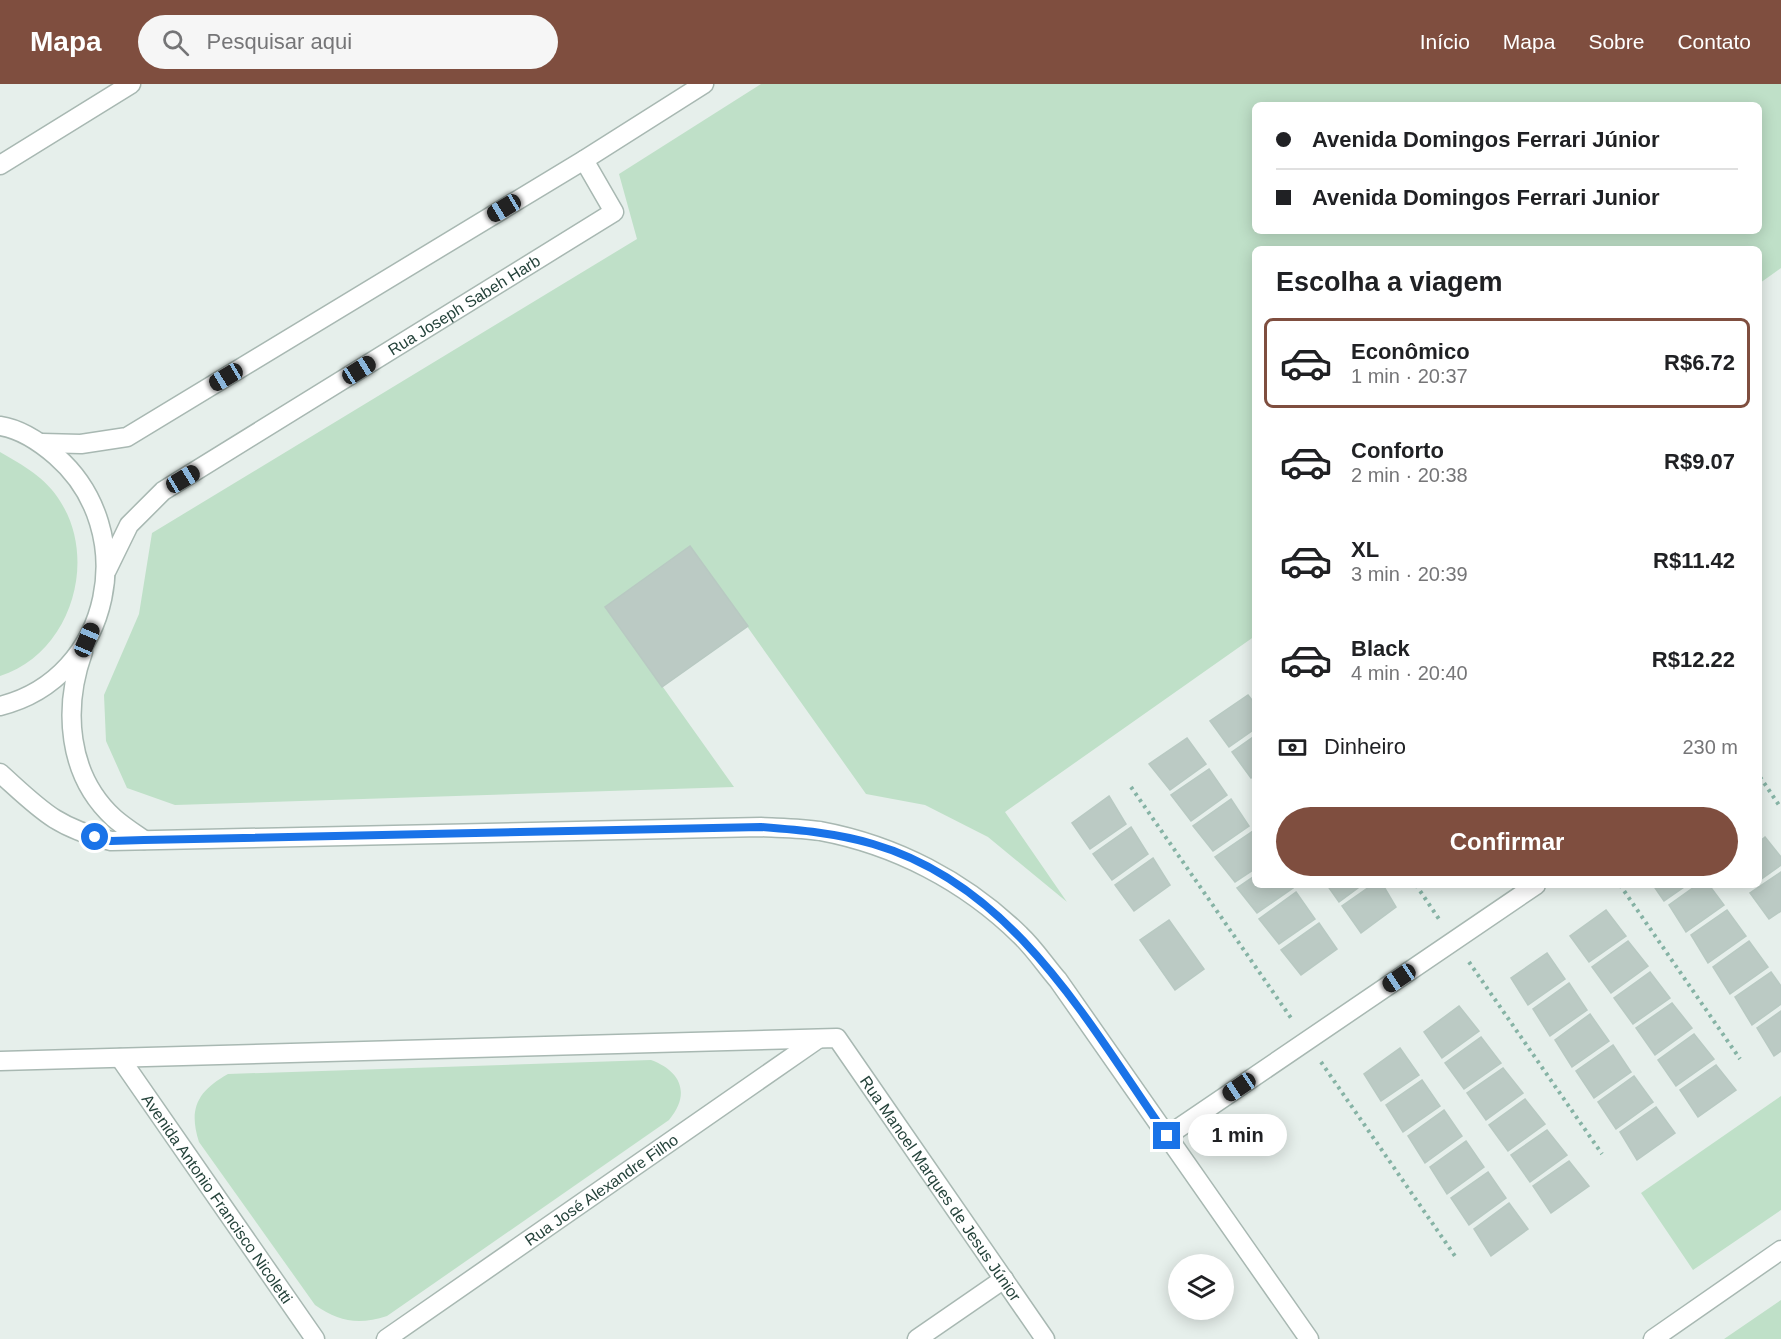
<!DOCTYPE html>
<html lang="pt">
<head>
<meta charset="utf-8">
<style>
	body { margin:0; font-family:Arial,sans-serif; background:#f6f6f6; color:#202124; height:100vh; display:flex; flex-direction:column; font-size:22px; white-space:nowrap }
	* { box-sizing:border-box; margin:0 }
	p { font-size:20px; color:#757577 }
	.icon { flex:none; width:33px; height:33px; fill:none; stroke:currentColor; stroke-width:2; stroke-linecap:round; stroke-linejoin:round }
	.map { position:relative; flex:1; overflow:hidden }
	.side { position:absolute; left:1252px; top:162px; width:510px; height:642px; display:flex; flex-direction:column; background:#fff; border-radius:9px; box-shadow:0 3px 15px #0003 }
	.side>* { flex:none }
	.hud { position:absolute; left:1252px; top:18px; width:510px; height:132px; border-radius:9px; box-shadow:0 3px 15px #0003; display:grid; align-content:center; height:132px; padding:0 24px; background:#fff }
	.controls { position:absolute; left:1168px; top:1170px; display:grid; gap:12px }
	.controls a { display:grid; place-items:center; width:66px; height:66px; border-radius:50%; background:#fff; box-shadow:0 3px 15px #0003; font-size:30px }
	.end { position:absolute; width:27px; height:27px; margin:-14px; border:8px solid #1a73e8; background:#fff; box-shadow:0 0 0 3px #fff }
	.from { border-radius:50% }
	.bubble { position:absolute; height:42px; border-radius:21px; background:#fff; box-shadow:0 3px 15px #0003; font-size:20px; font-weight:700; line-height:42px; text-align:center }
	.car { position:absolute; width:18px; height:36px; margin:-18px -9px; border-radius:8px; box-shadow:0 0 4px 2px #0007; background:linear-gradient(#222 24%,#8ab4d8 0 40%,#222 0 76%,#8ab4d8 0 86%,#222 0) }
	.hud b { display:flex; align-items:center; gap:21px; height:57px; font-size:22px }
	.hud b+b { border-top:2px solid #e0e0e0 }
	.hud i { width:15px; height:15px; background:#202124 }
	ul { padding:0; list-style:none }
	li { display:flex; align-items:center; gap:18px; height:90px; margin:0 12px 9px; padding:0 12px; border:3px solid transparent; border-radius:9px }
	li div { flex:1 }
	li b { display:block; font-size:22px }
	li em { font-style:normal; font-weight:700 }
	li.selected { border-color:#7f4e3f }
	li>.icon { width:54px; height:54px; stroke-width:1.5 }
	h2 { padding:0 24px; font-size:27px; line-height:72px }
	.pay { display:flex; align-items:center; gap:15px; height:66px; padding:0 24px; font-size:22px }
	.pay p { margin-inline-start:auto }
	.button { display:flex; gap:12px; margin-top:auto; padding:12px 24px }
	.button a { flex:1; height:69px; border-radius:36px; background:#7f4e3f; color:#fff; font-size:24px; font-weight:700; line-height:69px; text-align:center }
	header { display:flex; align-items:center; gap:36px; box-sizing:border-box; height:84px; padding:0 30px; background:#7f4e3f; color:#fff }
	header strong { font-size:28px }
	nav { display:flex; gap:33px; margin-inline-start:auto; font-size:21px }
	.search { width:420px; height:54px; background:#f6f6f6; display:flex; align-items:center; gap:15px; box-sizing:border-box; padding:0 21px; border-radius:33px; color:#757577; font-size:22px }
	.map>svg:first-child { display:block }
</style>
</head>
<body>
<header>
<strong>Mapa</strong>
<div class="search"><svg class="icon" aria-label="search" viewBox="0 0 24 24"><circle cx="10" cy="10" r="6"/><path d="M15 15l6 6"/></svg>Pesquisar aqui</div>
<nav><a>Início</a><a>Mapa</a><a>Sobre</a><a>Contato</a></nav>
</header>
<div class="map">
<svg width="1781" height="1255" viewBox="0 0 1781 1255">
	<rect width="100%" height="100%" fill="#e6efeb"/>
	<!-- green -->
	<path fill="#bfe0c8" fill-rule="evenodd" d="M761,0H1781V184L1760,199V165H1256L1255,552L1005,728L1067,818L988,753L925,721L866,710L690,462L606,523L734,703L175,721L127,704L106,657L104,611L139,530L152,449L637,155L619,90ZM1256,21H1760V147H1256Z
		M0,368C23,381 46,394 60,417C99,477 70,570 0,592Z
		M651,976C681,987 691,1010 669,1036L387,1232C359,1241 339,1238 315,1221L199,1058C188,1024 198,1007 228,990Z
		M1781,1012V1126L1693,1186L1641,1109Z
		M1781,1216V1255H1724Z"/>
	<!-- building -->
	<path fill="#bbcac4" stroke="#b8c9c2" stroke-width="1.5" d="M690,462L748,542L662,603L605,523Z
		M1248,611L1256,621V644L1229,663L1210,637Z
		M1256,651V691L1251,694L1232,668Z
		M1187,654L1206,680L1170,706L1149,680Z
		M1209,685L1227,711L1191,737L1171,711Z
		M1109,712L1126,740L1090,765L1072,739Z
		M1231,715L1249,742L1213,767L1193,742Z
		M1131,743L1148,770L1112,796L1093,770Z
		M1253,747L1256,750V784L1235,798L1215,773Z
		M1765,753L1781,773V781L1760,796V757Z
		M1153,774L1170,801L1134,827L1115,801Z
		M1781,788V827L1769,835L1750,809Z
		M1256,791V801H1291L1293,804L1257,829L1237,804Z
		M1327,801H1362L1339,818Z
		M1372,801H1383L1396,823L1361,849L1342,822Z
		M1653,801H1687L1664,817Z
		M1697,801H1709L1724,821L1686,848L1669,821Z
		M1296,808L1315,835L1279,860L1259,835Z
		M1606,826L1626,852L1589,878L1570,852Z
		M1727,826L1746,852L1708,879L1691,851Z
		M1169,836L1204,885L1175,906L1140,856Z
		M1319,839L1337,865L1301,891L1281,866Z
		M1628,857L1648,882L1611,909L1592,883Z
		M1749,857L1768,883L1730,910L1713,883Z
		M1547,869L1565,895L1528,921L1511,894Z
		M1650,888L1670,914L1633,940L1614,914Z
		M1771,888L1781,902V920L1752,941L1735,913Z
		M1569,899L1587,926L1550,952L1533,925Z
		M1672,919L1692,944L1655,971L1636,944Z
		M1459,922L1479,947L1442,974L1424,948Z
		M1781,927V967L1774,972L1757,944Z
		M1590,930L1609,957L1572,983L1555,956Z
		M1694,950L1714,975L1676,1002L1658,976Z
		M1481,953L1501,979L1464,1005L1445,979Z
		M1613,961L1631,988L1594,1014L1576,987Z
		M1400,964L1419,991L1381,1017L1364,990Z
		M1716,981L1736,1006L1698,1033L1680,1006Z
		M1503,984L1523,1009L1486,1036L1467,1009Z
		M1634,992L1653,1018L1616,1045L1598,1018Z
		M1422,996L1440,1022L1403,1048L1386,1021Z
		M1525,1015L1545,1040L1508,1067L1489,1041Z
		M1656,1023L1675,1049L1637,1076L1620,1048Z
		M1444,1026L1462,1052L1425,1079L1408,1052Z
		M1547,1046L1567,1071L1530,1098L1511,1071Z
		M1466,1057L1484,1083L1447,1110L1430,1083Z
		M1569,1077L1589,1102L1551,1129L1533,1102Z
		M1488,1088L1506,1114L1469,1141L1451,1114Z
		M1509,1119L1528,1145L1491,1172L1474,1145Z"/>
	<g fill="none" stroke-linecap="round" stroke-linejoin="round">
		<!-- minor casing -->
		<g stroke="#a8b8b2" stroke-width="21">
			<g id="minor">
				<path d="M0,81L131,0"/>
				<path d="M0,342C20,345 41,359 56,372C141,446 113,594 0,622"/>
				<path d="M42,359L81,360L127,353L584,76L704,0"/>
				<path id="s1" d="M107,486L129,441L163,407L614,128L584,76"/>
				<path d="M83,568C63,624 67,691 114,734C123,742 134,749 144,756"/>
				<path d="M0,689C41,726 55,743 111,757L761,743C780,744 801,744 820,747C895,761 965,797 1020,851C1034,864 1045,881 1058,896L1309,1255"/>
				<path id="s2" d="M120,974L315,1255"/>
				<path id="s3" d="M0,977L837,954L1045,1255"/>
				<path d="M1167,1052L1536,801"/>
				<path id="s4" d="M386,1255L818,955"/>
				<path d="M917,1255L1004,1195"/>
				<path d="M1653,1255L1781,1166"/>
			</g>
		</g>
		<!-- path -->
		<path stroke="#86b3a5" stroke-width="4" stroke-dasharray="3 4.5" stroke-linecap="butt" d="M1760,693L1781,724
			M1131,703L1291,934
			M1416,801L1439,835
			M1620,801L1740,975
			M1469,878L1602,1070
			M1321,978L1455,1172"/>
		<!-- minor -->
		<use href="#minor" stroke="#fff" stroke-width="18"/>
	</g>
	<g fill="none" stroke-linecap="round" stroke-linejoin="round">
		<!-- route -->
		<path stroke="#1a73e8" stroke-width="8" d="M95,753L111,757L144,756L761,743C799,746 836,749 873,760C1014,801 1088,939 1167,1052"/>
	</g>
	<g text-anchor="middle" stroke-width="5" stroke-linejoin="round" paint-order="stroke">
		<!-- street labels -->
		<g font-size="16" fill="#24423a" stroke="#f7fbf9">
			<text dy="6" stroke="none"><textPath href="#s1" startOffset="452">Rua Joseph Sabeh Harb</textPath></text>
			<text dy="6" stroke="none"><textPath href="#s4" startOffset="262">Rua José Alexandre Filho</textPath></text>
			<text dy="6" stroke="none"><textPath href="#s3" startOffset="1020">Rua Manoel Marques de Jesus Júnior</textPath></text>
			<text dy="6" stroke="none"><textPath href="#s2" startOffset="171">Avenida Antonio Francisco Nicoletti</textPath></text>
		</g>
	</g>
</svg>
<div class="controls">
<a><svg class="icon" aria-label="layers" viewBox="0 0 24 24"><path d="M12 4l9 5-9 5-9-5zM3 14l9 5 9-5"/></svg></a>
</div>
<i class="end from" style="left:95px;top:753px"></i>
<i class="end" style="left:1167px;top:1052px"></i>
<div class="bubble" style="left:1188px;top:1030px;width:99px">1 min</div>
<i class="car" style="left:504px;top:124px;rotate:239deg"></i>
<i class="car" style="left:359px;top:286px;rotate:58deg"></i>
<i class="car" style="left:226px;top:293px;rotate:239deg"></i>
<i class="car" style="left:183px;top:395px;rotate:59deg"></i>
<i class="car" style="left:87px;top:556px;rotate:23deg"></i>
<i class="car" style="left:1399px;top:894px;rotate:236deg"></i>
<i class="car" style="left:1239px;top:1003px;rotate:236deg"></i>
<div class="hud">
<b><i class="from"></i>Avenida Domingos Ferrari Júnior</b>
<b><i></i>Avenida Domingos Ferrari Junior</b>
</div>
<section class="side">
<h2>Escolha a viagem</h2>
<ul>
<li class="selected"><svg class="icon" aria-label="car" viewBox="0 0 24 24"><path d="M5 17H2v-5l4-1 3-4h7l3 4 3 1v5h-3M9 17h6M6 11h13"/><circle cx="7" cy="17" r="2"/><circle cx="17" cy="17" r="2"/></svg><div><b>Econômico</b><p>1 min · 20:37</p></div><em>R$6.72</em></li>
<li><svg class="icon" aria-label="car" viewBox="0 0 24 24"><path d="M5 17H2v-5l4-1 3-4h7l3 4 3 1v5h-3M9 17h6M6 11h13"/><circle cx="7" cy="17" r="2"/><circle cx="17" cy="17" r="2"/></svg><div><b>Conforto</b><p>2 min · 20:38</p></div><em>R$9.07</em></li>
<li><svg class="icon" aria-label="car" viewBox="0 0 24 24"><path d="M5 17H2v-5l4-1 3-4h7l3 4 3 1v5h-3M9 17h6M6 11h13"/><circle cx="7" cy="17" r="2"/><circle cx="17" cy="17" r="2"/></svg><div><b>XL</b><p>3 min · 20:39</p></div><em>R$11.42</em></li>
<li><svg class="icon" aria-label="car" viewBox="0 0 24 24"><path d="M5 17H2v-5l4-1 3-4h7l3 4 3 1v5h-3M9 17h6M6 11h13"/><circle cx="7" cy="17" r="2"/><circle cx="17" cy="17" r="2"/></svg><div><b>Black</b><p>4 min · 20:40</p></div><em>R$12.22</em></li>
</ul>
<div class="pay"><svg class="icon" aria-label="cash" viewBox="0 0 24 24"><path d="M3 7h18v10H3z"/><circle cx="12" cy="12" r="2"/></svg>Dinheiro<p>230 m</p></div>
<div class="button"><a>Confirmar</a></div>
</section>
</div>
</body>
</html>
